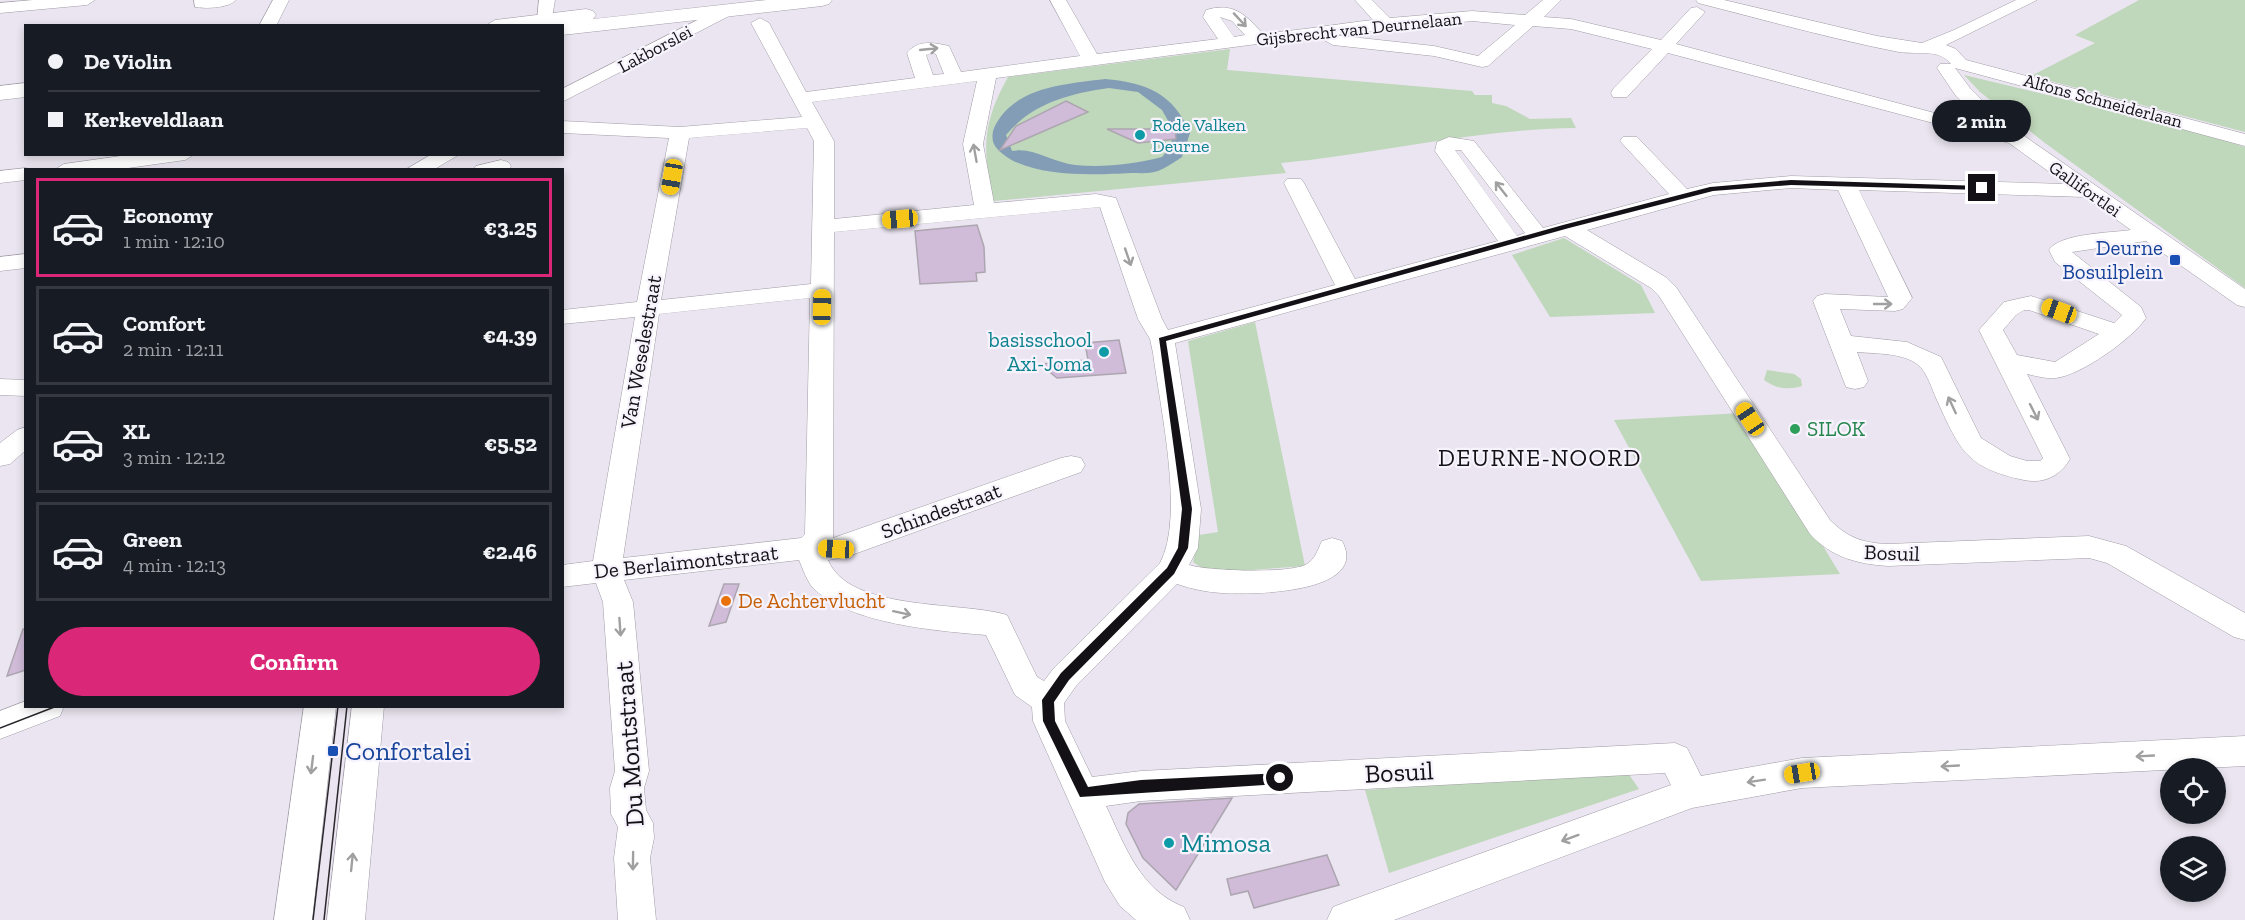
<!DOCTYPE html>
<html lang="en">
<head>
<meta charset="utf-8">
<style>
	body { margin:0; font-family:"Zilla Slab",serif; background:#242831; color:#f1f3f6; height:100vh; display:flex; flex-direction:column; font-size:22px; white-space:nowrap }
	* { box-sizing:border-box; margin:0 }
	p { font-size:20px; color:#9ea1a6 }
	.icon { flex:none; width:33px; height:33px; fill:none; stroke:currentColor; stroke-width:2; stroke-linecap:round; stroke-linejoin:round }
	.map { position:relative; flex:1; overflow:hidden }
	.sheet { position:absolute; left:24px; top:168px; width:540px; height:540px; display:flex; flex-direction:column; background:#171b24; border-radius:0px; box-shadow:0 3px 9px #0003 }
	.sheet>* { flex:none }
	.hud { position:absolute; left:24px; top:24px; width:540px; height:132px; border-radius:0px; box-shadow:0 3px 9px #0003; display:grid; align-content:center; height:132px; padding:0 24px; background:#171b24 }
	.fabs { position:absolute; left:2160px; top:758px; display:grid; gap:12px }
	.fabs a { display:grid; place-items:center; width:66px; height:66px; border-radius:50%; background:#171b24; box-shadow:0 3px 9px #0003; font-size:30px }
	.end { position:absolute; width:27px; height:27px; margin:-14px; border:8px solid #131115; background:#fff; box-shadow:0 0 0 3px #fff }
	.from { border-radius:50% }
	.bubble { position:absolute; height:42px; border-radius:21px; background:#171b24; box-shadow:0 3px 9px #0003; font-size:20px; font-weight:800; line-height:42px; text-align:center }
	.car { position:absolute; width:18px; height:36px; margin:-18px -9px; border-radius:8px; box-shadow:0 0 4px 2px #0007; background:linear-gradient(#f5c518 24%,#345 0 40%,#f5c518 0 76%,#345 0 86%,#f5c518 0) }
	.hud b { display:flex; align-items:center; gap:21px; height:57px; font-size:22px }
	.hud b+b { border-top:2px solid #363941 }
	.hud i { width:15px; height:15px; background:#f1f3f6 }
	ul { padding:10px 0 0; list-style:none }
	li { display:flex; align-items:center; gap:18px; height:99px; margin:0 12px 9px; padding:0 12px; border:3px solid #363941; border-radius:0px }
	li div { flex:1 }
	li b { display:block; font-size:22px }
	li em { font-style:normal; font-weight:800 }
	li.on { border-color:#db2777 }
	li>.icon { width:54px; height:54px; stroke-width:1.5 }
	.cta { display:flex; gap:12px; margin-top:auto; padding:12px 24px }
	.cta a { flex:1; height:69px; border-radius:36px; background:#db2777; color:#fff; font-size:24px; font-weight:800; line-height:69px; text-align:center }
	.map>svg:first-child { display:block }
</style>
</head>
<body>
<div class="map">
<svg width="2245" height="920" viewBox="0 0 2245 920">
	<rect width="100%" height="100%" fill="#eae5f0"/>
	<!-- green -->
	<path fill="#bfd7ba" d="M2139,0H2245V132L2031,76L2095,43L2075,35Z
		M1230,49L1227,70L1472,91L1475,95H1492V103L1506,106L1530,119L1571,118L1576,128C1476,129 1379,154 1281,163L1286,173L994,201C982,150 982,124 1008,77Z
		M1964,75L2178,126L2245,147V288L2045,143L1980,92Z
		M1564,238L1641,285L1655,313L1550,317L1512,255Z
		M1255,322L1305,566L1209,573L1193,562L1199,535L1218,532L1188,341Z
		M1767,370L1794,374L1801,379L1802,386C1787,390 1777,389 1764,380Z
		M1742,413L1840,574L1701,581L1614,420Z
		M1628,773L1639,789L1389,873L1365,790Z"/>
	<!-- water -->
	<path fill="#829db5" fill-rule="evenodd" d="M1105,79C1147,83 1173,93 1190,133L1182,157C1174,162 1166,168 1158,171C1150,174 1139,173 1131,173C1093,175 1020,179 995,146C991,139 992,131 996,124C1017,86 1067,84 1105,79ZM1109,88L1138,92L1162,110L1171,126L1172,145L1162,157C1134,164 1104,168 1075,165C1053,163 1034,147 1012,151L1006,135C1033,103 1068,94 1109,88Z"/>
	<!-- building -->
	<path fill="#d0bbd9" stroke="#ada6b0" stroke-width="1.5" d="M1066,101L1088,112L1000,150L1016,126Z
		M1107,129H1175L1176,139L1138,143Z
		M977,225L984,247L985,272L976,273L977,281L920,284L915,231Z
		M1119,340L1126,373L1057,378L1040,364L1088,360L1085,343Z
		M724,584H739L726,622L709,626Z
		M23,629H26V670L7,676Z
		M1232,798L1176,890L1143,858L1126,824L1128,813L1139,804Z
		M1327,855L1339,885L1254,908L1248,891L1231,895L1227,879Z"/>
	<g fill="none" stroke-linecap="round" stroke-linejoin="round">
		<!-- minor casing -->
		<g stroke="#a19ca6" stroke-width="1">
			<path id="minor" d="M33,0H95L87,5L0,13V3Z
				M194,0H236C229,8 206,9 195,7Z
				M273,0H289L276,26H259Z
				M539,0H555L551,24H539L537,20Z
				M1050,0H1066L1097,54L1218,39L1203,17L1206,10C1233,2 1245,14 1262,33C1300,31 1335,24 1373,20L1355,0H1372L1390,18L1472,11L1525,15L1543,0H1561L1544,17L1571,19L1661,40L1691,8L1697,7L1705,12L1676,44L1987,127L1956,96L1937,68L1940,64H1951C1939,48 1917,55 1899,52C1832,39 1765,20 1698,3L1696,0H1724L1877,36L1922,43L1954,30L2016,0H2037L1946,45L1956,49L1966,60L2245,134V146L1955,68L1970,88L2004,122L2245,289V307L2237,305L2146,241L2072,252L2141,307L2146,318C2132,339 2081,375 2056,378C2046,379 2036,376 2027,374L2070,459C2060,476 2044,484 2024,480C1965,468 1959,448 1936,398C1932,389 1928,376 1922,369C1909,352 1876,354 1857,352L1868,381L1864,387L1855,389L1846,387L1813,301L1817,296L1825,294L1888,297L1838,190L1791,188L1714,195L1587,230L1667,278L1676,287L1830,520C1848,538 1863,543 1888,544L2089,536L2126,546L2245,613V640L2234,637L2107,563L2089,558L1888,566C1857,564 1831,557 1810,534L1659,296L1651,288L1565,236L1175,343L1201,509L1198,548L1189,565C1208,571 1291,574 1307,564C1316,558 1317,551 1322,541L1332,538L1342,541C1371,594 1249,595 1222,593C1206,592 1192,589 1177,584L1076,686L1064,703L1065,721L1092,777L1141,771L1675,743L1687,748L1701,776L1802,758L2245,736V766L1802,788L1692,808L1394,920H1327L1333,907L1346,902L1671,785L1665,773L1141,801L1106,806C1125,846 1140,890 1184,907L1190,920H1136L1120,906L1105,882L1033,721L1032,707L1015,695L986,635C937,631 851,624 814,589C807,582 803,569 799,560L624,580L633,602L649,771L644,788L646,810L653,823L654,838L650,858L656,920H618L614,858L618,827L611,814L610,788L615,771L603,602L596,583L562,587V565L593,561L635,317L562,324V310L637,302L669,138L562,133V121L680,127L802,117L751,23L760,18L769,23L806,92L915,78L907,53C918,39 935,43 949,46L961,72L1080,56ZM1220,17L1232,21L1245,35L1234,37ZM1472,21L1515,25L1478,56L1434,46L1333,35L1324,40L1333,45L1434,56L1482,67L1488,66L1533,26L1571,29L1652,49L1613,89L1611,93L1613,97H1627L1668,53L2009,143L2066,184L1791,176L1713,183L1687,189L1637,137H1623L1620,141L1669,194L1543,228L1474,141L1449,137L1437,142L1435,151L1498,241L1355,279L1304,183L1301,179H1287L1284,183L1335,285L1168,330L1162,319L1116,198L1096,194L994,203L983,144L996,78L1257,44L1314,40L1325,36ZM932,53L936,54L944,74L933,75L926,55ZM977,81L963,144L974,205L834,219V141L812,102ZM807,128L814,141L811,284L661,300L689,138ZM1455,150H1461L1525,233L1517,236ZM1859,190L2085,197L2131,230C2111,233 2060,233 2049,250L2055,262L2122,315L2114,323L2031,296L2004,302L1979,330L2043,458L2040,461H2027L2010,456L1981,438L1941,357L1907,342L1851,336L1840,309L1895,311L1903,309L1912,298ZM1100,207L1138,319L1150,339L1153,353C1160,407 1185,517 1160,563L1054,668L1044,681L1037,677L1007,615C962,601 849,612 828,560L846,557L1081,472L1085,465L1081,458L1071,456L1061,458L833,538L834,232ZM810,298L805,534L801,538L623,558L659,314ZM2024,310H2029L2099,334L2055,362L2017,355L2003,330L2016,315Z
				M725,6L733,11L731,15L562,102V89Z
				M135,154H195L185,160L114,170H54L64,164Z
				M432,154H460L433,170H405Z
				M501,160L508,162L511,166L509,170H473L476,166Z
				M26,168L33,170H26V180L0,183V171Z
				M26,254V268L0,271V257Z
				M0,379L26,380V396L0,395Z
				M26,427V450L10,464L0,466V443L17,430Z
				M26,701V706H64L60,716L0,739V711Z
				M304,706H336L312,920H274Z
				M352,706H384L365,920H327Z"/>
		</g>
		<!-- major casing -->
		<g stroke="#a19ca6" stroke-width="1">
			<path id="major" d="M767,0H832L829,4L822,6L562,35V26H485L495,20L586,9L593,11L596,15L593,19Z
				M26,83V97L0,100V86Z"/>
		</g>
		<!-- minor -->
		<use href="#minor" fill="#fff" fill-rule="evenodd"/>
		<!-- major -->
		<use href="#major" fill="#fff" fill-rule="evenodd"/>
		<!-- tram -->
		<path stroke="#2a272c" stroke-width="1.5" d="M0,728L57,706
			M313,920L338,706
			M324,920L347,706"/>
	</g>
	<!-- one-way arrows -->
	<defs><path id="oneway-shaft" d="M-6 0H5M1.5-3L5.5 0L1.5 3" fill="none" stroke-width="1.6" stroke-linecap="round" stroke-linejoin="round" transform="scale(1.5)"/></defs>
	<g stroke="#a1a0a1">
		<use href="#oneway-shaft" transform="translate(1240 20) rotate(47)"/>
		<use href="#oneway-shaft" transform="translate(929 49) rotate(-6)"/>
		<use href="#oneway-shaft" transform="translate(975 153) rotate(-100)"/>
		<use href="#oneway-shaft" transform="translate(1501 189) rotate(-128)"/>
		<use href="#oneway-shaft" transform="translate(1128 257) rotate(71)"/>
		<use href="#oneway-shaft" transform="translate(1883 304)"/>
		<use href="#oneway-shaft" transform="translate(1952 405) rotate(-115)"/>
		<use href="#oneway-shaft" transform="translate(2034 412) rotate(63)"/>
		<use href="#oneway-shaft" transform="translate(902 613) rotate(12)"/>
		<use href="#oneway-shaft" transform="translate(620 627) rotate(86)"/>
		<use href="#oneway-shaft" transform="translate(2145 756) rotate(177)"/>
		<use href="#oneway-shaft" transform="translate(312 765) rotate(97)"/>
		<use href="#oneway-shaft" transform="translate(1950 766) rotate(177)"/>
		<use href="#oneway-shaft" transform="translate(1756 781) rotate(171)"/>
		<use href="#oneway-shaft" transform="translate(1570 838) rotate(160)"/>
		<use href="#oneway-shaft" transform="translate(633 861) rotate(91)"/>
		<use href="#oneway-shaft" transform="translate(352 862) rotate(-84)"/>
	</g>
	<!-- route -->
	<path fill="#131115" d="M1791,180L1982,186L1986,188L1982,190L1791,185L1713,191L1569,228L1166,341L1192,509L1188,548L1174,574L1069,680L1054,702L1055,721L1088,787L1141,780L1280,773L1286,778L1280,784L1080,797L1043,721L1042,700L1061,673L1167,568L1178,548L1182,509L1159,338L1563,225L1710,187Z"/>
	<!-- markers -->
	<g fill="#0f9aa8" stroke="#f7f3fd" stroke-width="2">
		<circle cx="1140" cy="135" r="6"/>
		<circle cx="1104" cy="352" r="6"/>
		<circle cx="1169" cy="843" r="6"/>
	</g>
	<g fill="#1a4fb4" stroke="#f7f3fd" stroke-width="2">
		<rect x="2169" y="254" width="12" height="12" rx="3"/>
		<rect x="327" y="745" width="12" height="12" rx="3"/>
	</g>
	<circle fill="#2e9e5b" stroke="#f7f3fd" stroke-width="2" cx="1795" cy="429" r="6"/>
	<circle fill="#e8710a" stroke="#f7f3fd" stroke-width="2" cx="726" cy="601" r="6"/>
	<g text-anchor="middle" stroke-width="4.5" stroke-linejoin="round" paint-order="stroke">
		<!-- far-street labels -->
		<g font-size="18" fill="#131115" stroke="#f7f3fd">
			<text transform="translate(1359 29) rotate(-6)" y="6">Gijsbrecht van Deurnelaan</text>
			<text transform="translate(655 49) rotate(-28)" y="6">Lakborslei</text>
			<text transform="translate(2103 101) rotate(15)" y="6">Alfons Schneiderlaan</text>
			<text transform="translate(2085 189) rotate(35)" y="6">Gallifortlei</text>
		</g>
		<!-- far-culture labels -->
		<g font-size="18" fill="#0d838f" stroke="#f7f3fd" text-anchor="start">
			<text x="1152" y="131">Rode Valken<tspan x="1152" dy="21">Deurne</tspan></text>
		</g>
		<!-- transit labels -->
		<g font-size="21" fill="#164399" stroke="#f7f3fd" text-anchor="end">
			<text x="2163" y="255">Deurne<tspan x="2163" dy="24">Bosuilplein</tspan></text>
		</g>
		<!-- culture labels -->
		<g font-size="21" fill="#0d838f" stroke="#f7f3fd" text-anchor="end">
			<text x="1092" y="347">basisschool<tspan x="1092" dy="24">Axi-Joma</tspan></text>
		</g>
		<!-- street labels -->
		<g font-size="21" fill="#131115" stroke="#f7f3fd">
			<text transform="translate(641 352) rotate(-80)" y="7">Van Weselestraat</text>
			<text transform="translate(941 511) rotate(-20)" y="7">Schindestraat</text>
			<text transform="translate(1892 553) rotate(2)" y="7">Bosuil</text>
			<text transform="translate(686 562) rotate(-6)" y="7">De Berlaimontstraat</text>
		</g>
		<!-- leisure labels -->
		<g font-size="21" fill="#27864d" stroke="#f7f3fd" text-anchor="start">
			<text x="1807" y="436">SILOK</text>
		</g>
		<!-- food labels -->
		<g font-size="21" fill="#c56008" stroke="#f7f3fd" text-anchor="start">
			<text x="738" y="608">De Achtervlucht</text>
		</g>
		<!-- quarter labels -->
		<g font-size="24" letter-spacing="1.5" fill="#131115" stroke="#f7f3fd">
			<text x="1540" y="466">DEURNE-NOORD</text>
		</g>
		<!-- near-street labels -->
		<g font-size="26" fill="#131115" stroke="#f7f3fd">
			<text transform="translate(629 744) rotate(-94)" y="9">Du Montstraat</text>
			<text transform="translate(1399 772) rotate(-3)" y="9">Bosuil</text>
		</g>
		<!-- near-transit labels -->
		<g font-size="26" fill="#164399" stroke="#f7f3fd" text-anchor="start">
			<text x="345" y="760">Confortalei</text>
		</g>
		<!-- near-culture labels -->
		<g font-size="26" fill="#0d838f" stroke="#f7f3fd" text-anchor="start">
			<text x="1181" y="852">Mimosa</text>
		</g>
	</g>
</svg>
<div class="fabs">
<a><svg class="icon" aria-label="locate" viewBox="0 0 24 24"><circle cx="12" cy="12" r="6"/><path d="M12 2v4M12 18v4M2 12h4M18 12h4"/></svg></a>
<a><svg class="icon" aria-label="layers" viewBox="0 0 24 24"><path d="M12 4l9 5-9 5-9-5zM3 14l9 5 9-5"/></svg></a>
</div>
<i class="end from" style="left:1280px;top:778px"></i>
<i class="end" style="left:1982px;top:188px"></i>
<div class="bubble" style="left:1932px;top:100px;width:99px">2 min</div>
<i class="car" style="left:672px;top:177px;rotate:190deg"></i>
<i class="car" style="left:900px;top:219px;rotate:265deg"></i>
<i class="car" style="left:822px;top:307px;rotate:1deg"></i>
<i class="car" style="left:2059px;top:311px;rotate:290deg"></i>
<i class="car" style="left:1750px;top:419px;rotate:326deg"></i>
<i class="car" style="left:836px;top:549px;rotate:273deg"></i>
<i class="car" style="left:1802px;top:773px;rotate:261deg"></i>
<div class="hud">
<b><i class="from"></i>De Violin</b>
<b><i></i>Kerkeveldlaan</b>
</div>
<section class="sheet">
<ul>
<li class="on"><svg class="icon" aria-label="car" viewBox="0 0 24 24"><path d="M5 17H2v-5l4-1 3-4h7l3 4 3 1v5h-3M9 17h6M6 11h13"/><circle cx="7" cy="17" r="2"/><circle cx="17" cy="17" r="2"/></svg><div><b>Economy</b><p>1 min · 12:10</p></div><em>€3.25</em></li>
<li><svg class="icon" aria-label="car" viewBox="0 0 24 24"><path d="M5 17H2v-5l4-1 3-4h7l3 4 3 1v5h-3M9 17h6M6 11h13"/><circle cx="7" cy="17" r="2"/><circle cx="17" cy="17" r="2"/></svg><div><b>Comfort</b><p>2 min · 12:11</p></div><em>€4.39</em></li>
<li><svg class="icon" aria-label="car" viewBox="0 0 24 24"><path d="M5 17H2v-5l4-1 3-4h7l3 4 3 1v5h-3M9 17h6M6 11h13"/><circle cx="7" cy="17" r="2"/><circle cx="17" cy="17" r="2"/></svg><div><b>XL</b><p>3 min · 12:12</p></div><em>€5.52</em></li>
<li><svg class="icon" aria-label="car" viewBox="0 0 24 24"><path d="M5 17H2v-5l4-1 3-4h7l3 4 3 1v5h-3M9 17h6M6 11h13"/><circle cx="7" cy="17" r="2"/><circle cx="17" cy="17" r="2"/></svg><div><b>Green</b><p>4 min · 12:13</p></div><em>€2.46</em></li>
</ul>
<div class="cta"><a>Confirm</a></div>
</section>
</div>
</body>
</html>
